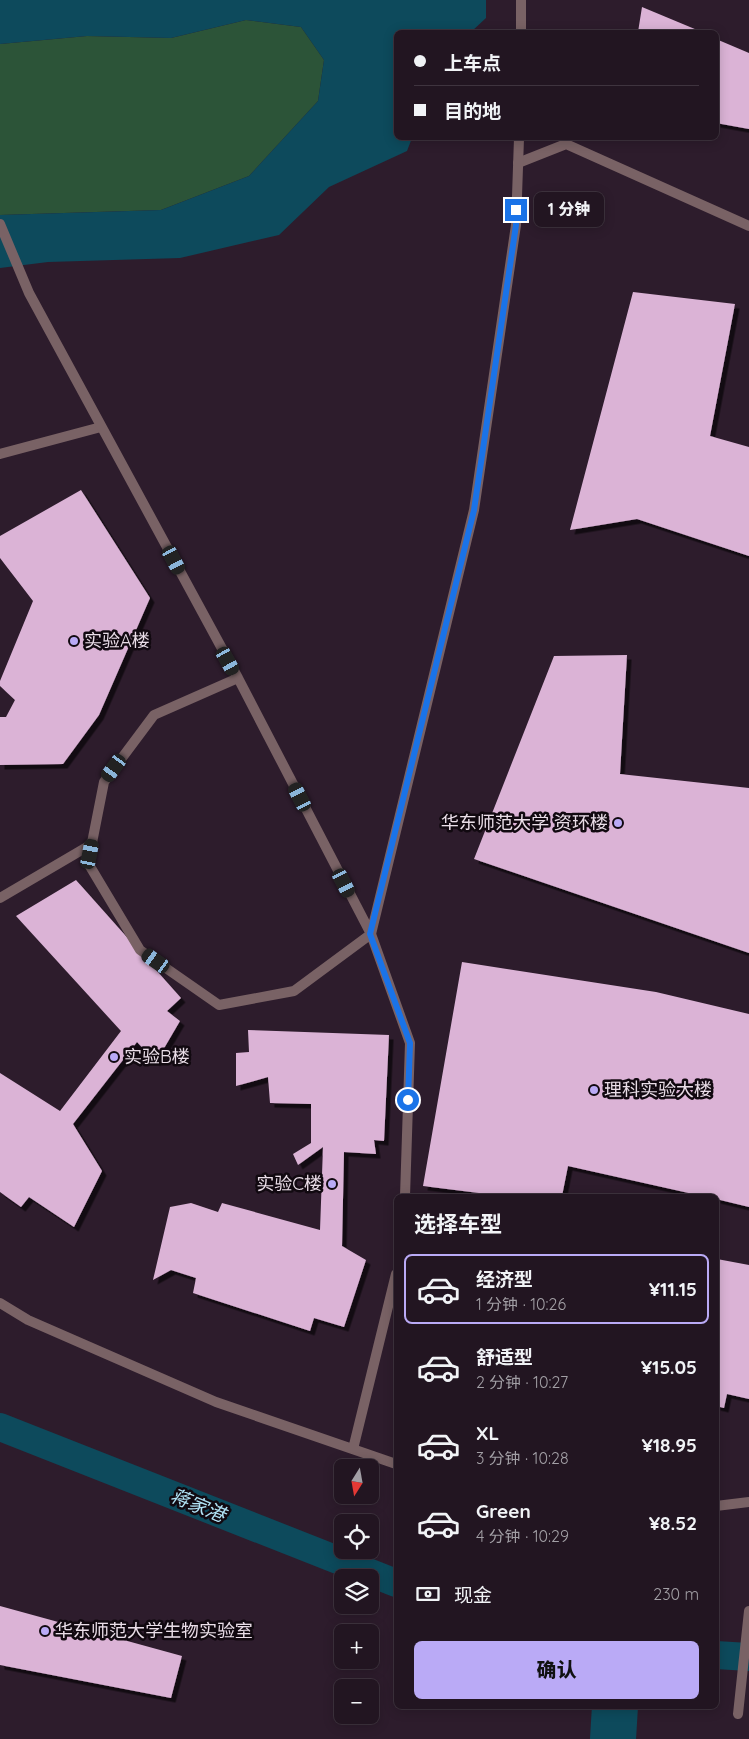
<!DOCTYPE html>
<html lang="zh">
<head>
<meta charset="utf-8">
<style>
	body { margin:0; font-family:Quicksand,"Noto Sans SC",sans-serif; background:#2e222e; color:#f1f3f6; height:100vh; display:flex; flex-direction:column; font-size:19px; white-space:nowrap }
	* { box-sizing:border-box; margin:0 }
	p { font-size:16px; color:#a29fa5 }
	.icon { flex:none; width:28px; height:28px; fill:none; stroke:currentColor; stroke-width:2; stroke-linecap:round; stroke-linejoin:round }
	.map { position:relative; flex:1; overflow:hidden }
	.panel { position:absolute; left:394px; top:1194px; width:325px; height:515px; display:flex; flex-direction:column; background:#221521; border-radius:8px; box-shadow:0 2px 12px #0003,0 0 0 1px #3f343f }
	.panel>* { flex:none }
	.banner { position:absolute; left:394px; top:30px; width:325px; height:110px; border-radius:8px; box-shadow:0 2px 12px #0003,0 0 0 1px #3f343f; display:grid; align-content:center; height:110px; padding:0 20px; background:#221521 }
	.needle { width:32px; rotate:191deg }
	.controls { position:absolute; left:334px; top:1459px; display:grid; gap:10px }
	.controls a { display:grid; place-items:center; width:45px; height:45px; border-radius:8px; background:#221521; box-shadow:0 2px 12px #0003,0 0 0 1px #3f343f; font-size:25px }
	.end { position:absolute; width:22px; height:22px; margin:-11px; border:6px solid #1a73e8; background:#fff; box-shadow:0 0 0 2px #fff }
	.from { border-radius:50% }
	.bubble { position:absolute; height:35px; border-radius:8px; background:#221521; box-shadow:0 2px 12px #0003,0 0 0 1px #3f343f; font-size:16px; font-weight:800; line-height:35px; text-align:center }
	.car { position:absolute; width:15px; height:30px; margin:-15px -8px; border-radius:6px; box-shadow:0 0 4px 1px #0007; background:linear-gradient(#222 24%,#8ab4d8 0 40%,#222 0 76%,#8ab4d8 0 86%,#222 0) }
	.banner b { display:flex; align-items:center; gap:18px; height:48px; font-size:19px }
	.banner b+b { border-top:1px solid #3f343f }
	.banner i { width:12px; height:12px; background:#f1f3f6 }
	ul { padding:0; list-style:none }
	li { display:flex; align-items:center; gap:15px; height:70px; margin:0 10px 8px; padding:0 10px; border:2px solid transparent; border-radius:8px }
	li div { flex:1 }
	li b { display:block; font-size:19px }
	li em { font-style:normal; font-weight:800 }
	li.selected { border-color:#baaaf6 }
	li>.icon { width:45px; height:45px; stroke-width:1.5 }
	h2 { padding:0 20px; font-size:22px; line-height:60px }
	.pay { display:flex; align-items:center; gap:12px; height:55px; padding:0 20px; font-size:19px }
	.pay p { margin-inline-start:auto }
	.primary-button { display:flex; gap:10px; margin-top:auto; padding:10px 20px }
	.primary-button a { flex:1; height:58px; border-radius:8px; background:#baaaf6; color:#111; font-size:20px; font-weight:800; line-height:58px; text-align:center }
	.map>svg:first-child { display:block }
</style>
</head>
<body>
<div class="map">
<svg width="749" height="1739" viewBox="0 0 749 1739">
	<defs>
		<filter id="shadow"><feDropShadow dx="4.5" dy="4.5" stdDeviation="0" flood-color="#0009"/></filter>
	</defs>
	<rect width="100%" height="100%" fill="#2d1c2c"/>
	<!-- forest -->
	<path fill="#2c5438" d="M246,20L301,27L324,60L318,101L249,176L161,210L0,215V44L87,36L171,38Z"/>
	<!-- water -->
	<path fill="#0d4a5c" d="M0,0H486V18L471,32H396V138H412L407,151L329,187L279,235L180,258L48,262L0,268V215L161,210L249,176L318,101L324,60L301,27L246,20L171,38L87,36L0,44Z"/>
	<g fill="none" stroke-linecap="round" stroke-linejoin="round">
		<!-- canal -->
		<path stroke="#0d4a5c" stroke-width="28" d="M0,1427L396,1583
			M716,1655L749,1657"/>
		<!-- river -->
		<path stroke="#0d4a5c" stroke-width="46" d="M613,1739L615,1706"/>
	</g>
	<!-- building -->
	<path fill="#dbb3d6" filter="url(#shadow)" d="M642,7L702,32H638Z
		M716,39L749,53V129L716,123Z
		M633,292L735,304L710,436L749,447V556L637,519L570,530Z
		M81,490L150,598L99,715L63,764L0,765V717H6L15,700L0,686V681L33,601L0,558V536Z
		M627,655L620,774L749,788V953L474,859L554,656Z
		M76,880L181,998L167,1011L180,1021L156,1062L137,1042L73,1124L102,1171L74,1227L29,1197L21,1207L0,1192V1073L60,1111L121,1031L16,916Z
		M462,962L656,992L749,1014V1207L716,1199V1196H702L568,1166L562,1196H503L423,1186Z
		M248,1030L389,1035L384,1141L374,1140L376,1154L344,1152L342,1246L366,1260L344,1327L314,1318L310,1331L193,1293L196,1278L171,1270L153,1280L170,1207L191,1203L218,1212L222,1203L320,1230L323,1147L298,1165L293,1154L311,1143V1104L270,1103L268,1077L236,1086V1053L249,1052Z
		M717,1259L749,1265V1399L727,1394L724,1408L716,1406Z
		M0,1606L182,1656L171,1698L0,1665Z"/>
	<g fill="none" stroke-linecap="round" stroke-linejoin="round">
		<!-- service -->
		<path stroke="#796265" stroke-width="10" d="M518,163L566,144L749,226
			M0,454L101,427
			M0,898L92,844"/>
		<!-- minor -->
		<path stroke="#796265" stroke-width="10" d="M521,32V0
			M0,224L29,293L238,678L154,715L104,782L88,863L140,950L219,1005L294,991L371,934L474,510L516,225L519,138
			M238,678L371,934L410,1043L405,1196
			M0,1303L28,1320L216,1402L396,1464
			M353,1449L396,1274
			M716,1506L749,1502
			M738,1714L749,1611"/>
	</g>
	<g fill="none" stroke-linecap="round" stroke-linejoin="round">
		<!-- route -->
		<path stroke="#1a73e8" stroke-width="6" d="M408,1100L410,1043L370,934L474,510L516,225V210"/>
	</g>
	<!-- markers -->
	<g fill="#baaaf6" stroke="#110910" stroke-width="2">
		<circle cx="74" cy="641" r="5"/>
		<circle cx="618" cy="823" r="5"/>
		<circle cx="114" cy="1057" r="5"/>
		<circle cx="594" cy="1090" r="5"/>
		<circle cx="332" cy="1184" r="5"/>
		<circle cx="45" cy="1631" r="5"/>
	</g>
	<g text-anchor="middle" stroke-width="5" stroke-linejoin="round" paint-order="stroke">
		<!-- poi labels -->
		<g font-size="18" fill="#eadee8" stroke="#110910" text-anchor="start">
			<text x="84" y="647">实验A楼</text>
			<text x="608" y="829" text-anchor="end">华东师范大学 资环楼</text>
			<text x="124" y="1063">实验B楼</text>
			<text x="604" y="1096">理科实验大楼</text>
			<text x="322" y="1190" text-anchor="end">实验C楼</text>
			<text x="55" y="1637">华东师范大学生物实验室</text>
		</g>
		<!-- water labels -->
		<g font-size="19" font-style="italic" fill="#b2e4f6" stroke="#110910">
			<text transform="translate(198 1505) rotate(22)" y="7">蒋家港</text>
		</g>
	</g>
</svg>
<div class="controls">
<a><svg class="needle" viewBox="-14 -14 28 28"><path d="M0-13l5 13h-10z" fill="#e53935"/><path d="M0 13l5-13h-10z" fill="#a29fa5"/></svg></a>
<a><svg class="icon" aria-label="locate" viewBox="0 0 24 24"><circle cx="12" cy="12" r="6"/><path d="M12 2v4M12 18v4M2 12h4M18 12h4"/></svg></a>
<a><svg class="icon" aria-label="layers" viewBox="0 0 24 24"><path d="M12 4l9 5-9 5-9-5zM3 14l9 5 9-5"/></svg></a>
<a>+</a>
<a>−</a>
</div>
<i class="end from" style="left:408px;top:1100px"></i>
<i class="end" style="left:516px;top:210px"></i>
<div class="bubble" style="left:534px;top:192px;width:70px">1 分钟</div>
<i class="car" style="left:174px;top:560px;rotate:152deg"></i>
<i class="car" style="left:228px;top:661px;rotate:151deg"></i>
<i class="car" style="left:114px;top:768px;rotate:216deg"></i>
<i class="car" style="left:300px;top:797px;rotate:333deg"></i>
<i class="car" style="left:90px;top:854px;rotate:11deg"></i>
<i class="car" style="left:344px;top:883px;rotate:153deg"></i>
<i class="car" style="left:156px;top:961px;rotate:305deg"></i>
<div class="banner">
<b><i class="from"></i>上车点</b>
<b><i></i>目的地</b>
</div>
<section class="panel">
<h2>选择车型</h2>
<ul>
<li class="selected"><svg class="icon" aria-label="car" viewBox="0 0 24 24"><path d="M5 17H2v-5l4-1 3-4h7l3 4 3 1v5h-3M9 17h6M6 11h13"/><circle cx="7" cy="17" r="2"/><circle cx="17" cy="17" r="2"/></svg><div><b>经济型</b><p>1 分钟 · 10:26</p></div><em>¥11.15</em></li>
<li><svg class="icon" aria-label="car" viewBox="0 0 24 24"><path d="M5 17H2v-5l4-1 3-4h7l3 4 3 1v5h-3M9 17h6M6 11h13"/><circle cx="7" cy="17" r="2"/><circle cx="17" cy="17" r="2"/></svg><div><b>舒适型</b><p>2 分钟 · 10:27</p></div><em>¥15.05</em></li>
<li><svg class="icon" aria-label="car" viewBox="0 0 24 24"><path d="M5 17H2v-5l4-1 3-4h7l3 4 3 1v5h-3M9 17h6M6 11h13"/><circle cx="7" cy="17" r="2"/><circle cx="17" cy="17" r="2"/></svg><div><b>XL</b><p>3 分钟 · 10:28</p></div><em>¥18.95</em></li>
<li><svg class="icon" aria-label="car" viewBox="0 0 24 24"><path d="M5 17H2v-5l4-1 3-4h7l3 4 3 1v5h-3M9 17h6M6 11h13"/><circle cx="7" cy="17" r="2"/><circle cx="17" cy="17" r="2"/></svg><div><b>Green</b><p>4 分钟 · 10:29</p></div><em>¥8.52</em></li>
</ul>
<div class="pay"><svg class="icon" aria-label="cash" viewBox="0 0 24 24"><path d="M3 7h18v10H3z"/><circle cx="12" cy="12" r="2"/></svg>现金<p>230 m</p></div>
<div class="primary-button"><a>确认</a></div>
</section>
</div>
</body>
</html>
